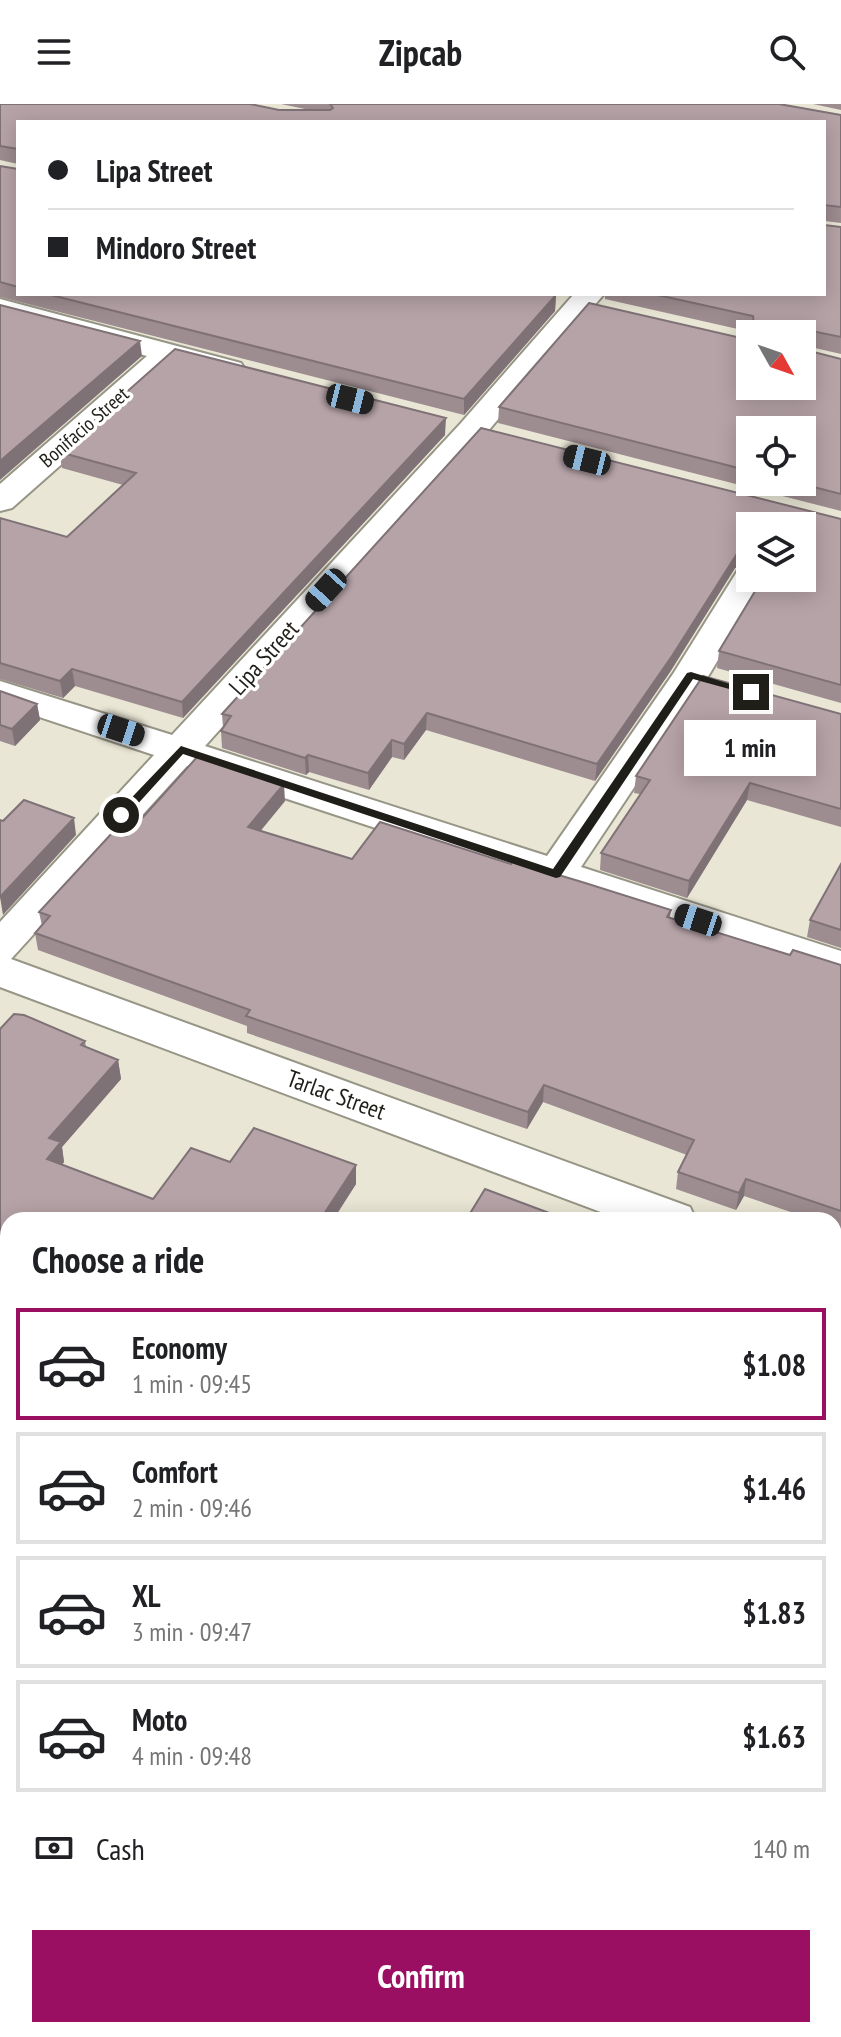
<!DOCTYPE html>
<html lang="en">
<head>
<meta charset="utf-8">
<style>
	body { margin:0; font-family:"PT Sans Narrow",sans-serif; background:#f6f6f6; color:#202124; height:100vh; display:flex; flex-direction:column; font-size:30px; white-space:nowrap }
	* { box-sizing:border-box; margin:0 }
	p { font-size:26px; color:#757577 }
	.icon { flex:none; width:44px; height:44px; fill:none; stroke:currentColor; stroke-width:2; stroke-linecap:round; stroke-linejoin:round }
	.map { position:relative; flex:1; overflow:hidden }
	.details { position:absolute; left:0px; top:1108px; width:842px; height:826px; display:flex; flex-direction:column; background:#fff; border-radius:24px 24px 0 0; box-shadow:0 4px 20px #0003 }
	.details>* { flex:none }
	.top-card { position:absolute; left:16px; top:16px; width:810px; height:176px; border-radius:0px; box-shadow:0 4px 20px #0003; display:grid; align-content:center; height:176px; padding:0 32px; background:#fff }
	.needle { width:52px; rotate:130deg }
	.tools { position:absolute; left:736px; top:216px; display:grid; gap:16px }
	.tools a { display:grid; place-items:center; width:80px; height:80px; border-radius:0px; background:#fff; box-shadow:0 4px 20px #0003; font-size:40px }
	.end { position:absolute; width:36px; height:36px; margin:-18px; border:10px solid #1f1e18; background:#fff; box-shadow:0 0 0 4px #fff }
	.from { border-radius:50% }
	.bubble { position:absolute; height:56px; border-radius:0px; background:#fff; box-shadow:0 4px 20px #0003; font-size:26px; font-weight:700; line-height:56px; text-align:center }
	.car { position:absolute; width:24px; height:48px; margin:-24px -12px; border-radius:10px; box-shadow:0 0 6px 2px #0007; background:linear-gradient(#222 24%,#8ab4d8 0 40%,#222 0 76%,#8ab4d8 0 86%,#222 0) }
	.top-card b { display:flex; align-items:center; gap:28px; height:76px; font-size:30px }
	.top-card b+b { border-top:2px solid #e0e0e0 }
	.top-card i { width:20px; height:20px; background:#202124 }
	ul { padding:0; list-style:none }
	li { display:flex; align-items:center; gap:24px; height:112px; margin:0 16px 12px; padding:0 16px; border:4px solid #e0e0e0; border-radius:0px }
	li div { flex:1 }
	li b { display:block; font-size:30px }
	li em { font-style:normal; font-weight:700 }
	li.active { border-color:#9a0f61 }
	li>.icon { width:72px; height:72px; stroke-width:1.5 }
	h2 { padding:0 32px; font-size:36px; line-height:96px }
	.pay { display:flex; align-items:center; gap:20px; height:88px; padding:0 32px; font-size:30px }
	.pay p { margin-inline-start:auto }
	.button { display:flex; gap:16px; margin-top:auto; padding:16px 32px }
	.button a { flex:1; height:92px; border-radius:0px; background:#9a0f61; color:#fff; font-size:32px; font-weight:700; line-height:92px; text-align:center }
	header { display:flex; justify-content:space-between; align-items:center; height:104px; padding:0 32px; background:#fff; font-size:36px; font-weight:700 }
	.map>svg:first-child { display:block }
</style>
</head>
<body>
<header><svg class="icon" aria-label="menu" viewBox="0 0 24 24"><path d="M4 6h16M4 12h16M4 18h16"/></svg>Zipcab<svg class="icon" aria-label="search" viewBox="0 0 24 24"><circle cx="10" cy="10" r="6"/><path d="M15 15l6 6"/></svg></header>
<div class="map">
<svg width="841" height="1933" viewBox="0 0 841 1933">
	<rect width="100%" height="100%" fill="#e9e6d5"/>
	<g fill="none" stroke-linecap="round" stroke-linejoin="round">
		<!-- minor casing -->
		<g stroke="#979585" stroke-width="4">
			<path id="minor" d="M574,190H604L483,333L205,642L547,752L673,570L738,466L750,463V474H767L709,571L581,763L841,847V877L187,662L11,855L690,1103L696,1116H622L0,883V818L154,651L0,600V577L172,631L461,319Z
				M0,195L241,259L245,265L241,271L230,274L175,260L12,404L0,407V380L147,252L0,213Z
				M834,1157L841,1159V1197L834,1195Z
				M0,1236L8,1238V1281L0,1278Z
				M834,1718L841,1721V1780L834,1777Z
				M8,1897V1926H50L53,1933H0V1900Z"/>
		</g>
		<!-- minor -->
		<use href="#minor" fill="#fff" fill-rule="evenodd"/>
	</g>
	<!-- wall -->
	<path fill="#9d8c90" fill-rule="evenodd" d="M0,0L310,6L281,0H779L841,11V119L18,18V190H551L556,191L555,207L464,311L0,193V62L18,65V60L0,56Z
		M813,0H841V6Z
		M841,123V250L802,241V230H751V228L605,195V190H824Z
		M841,255V407L498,319L499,303ZM750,326L802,378H750Z
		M481,324L841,415V599L717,564L719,547L763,474H802V422H750V461L735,464L670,568L595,677L426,626L404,656L392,653L369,686L309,668L306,671L222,644L221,627L223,624L222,610Z
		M445,331L183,614L75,582L63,594L0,575V414L67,433L123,381L62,364L59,348Z
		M0,587L37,600L40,616L15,642L0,637Z
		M841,610V723L747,696L687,794L600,766L601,749L640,690L634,689L636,672Z
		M285,697L260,727L352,755L511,760L671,806L670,814L790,851L841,861V1126L834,1123V1116H814L744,1092L736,1106L676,1085L678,1068L687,1051L543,998L527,1025L247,929V922L38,846L35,829L42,822L39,808L126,732Z
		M841,760V844L807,833L810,816Z
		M0,925L85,937L86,943L118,956L121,975L62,1043L64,1058L62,1061L153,1095L230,1058L356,1061V1080L333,1116H8V1185L0,1180Z
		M841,1240V1529L834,1526V1257Z
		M0,1275L8,1280V1762L0,1755Z
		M841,1624V1692L834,1689V1643Z"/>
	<!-- shaded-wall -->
	<path fill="#7f7276" d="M556,191L555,207L464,311V295Z
		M140,237L142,252L0,376V357Z
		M446,314L445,331L183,614L182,598Z
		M750,445V461L735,464L670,568L595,677L597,660L738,448Z
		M72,565L75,582L63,594L60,577Z
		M37,600L40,616L15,642L12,625Z
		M427,609L426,626L404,656V640Z
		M392,636V653L369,686L368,669Z
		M308,651L309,668L306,671L305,654Z
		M750,679L747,696L687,794L689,777Z
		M284,680L285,697L250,740L248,723Z
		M74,714L76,731L3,811L0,793Z
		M118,956L121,975L62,1043L64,1058L50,1074L47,1055L49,1034Z
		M544,981L543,998L527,1025L528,1008Z
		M356,1061V1080L333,1116H320Z
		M746,1075L744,1092L736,1106L739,1089Z"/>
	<!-- building -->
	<path fill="#b6a3a8" stroke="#7f7276" stroke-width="2" d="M0,0H250L279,6H330L333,4L330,0H779L841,11V103L824,101V114V18H18V45L0,42Z
		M18,56V183L0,178V62L18,65Z
		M824,121L841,123V233L802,225V231V230H755L753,212L653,190H824Z
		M47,190H551L556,191L464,295Z
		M589,199L750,236V282H802V245L841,255V390L794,378H802V326H750V367L499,303Z
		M0,201L140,237L0,357Z
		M175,245L446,314L182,598L72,565L60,577L0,559V414L67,433L136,369L59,348Z
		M481,324L841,415V581L719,547L763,474H802V422H750V445L738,448L672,552L597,660L427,609L404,640L392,636L368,669L308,651L305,654L221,627L231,612L222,610Z
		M703,572L841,610V705L750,679L689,777L601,749L650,676L636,672Z
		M0,587L37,600L12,625L0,621Z
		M198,652L284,680L248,723L352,755L380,718L511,760L512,757L582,778L671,806L667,813L790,851L793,846L841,861V1107L746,1075L739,1089L678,1068L694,1036L544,981L528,1008L246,912L250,906L35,829L50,812L39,808L113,728L126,732Z
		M24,696L74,714L0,793V716L3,717Z
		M841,760V826L810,816Z
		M14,910L24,911L85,937L81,941L118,956L49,1034L61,1038L47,1055L153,1095L191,1044L230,1058L254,1024L356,1061L320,1116H8V1168L2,1166L0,1164V925Z
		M485,1085L568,1116H466Z
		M841,1240V1510L834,1507V1257Z
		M0,1275L8,1280V1751L0,1744Z
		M841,1624V1674L834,1671V1643Z
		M834,1821L841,1825L835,1835L841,1840V1933H393L398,1926H834Z"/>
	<!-- route -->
	<path fill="#1f1e18" d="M691,568L756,588L751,591L693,575L560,773L556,774L183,650L125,714L115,711L181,642L553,765L687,569Z"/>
	<g text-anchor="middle" stroke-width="7" stroke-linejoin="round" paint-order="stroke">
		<!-- far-street labels -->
		<g font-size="20" fill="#1f1e18" stroke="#fff">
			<text transform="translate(84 323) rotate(-41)" y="7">Bonifacio Street</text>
		</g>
		<!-- street labels -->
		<g font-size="24" fill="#1f1e18" stroke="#fff">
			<text transform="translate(264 554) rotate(-48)" y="8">Lipa Street</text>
			<text transform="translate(336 991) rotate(20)" y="8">Tarlac Street</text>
		</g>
	</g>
</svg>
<div class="tools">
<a><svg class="needle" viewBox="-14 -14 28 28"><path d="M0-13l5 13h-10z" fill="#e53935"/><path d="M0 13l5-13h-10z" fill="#757577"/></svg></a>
<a><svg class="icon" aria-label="locate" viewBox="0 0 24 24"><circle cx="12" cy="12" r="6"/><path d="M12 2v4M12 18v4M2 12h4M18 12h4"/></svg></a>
<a><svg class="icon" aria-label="layers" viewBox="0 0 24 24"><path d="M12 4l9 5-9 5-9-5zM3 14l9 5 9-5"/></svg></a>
</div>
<i class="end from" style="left:121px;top:711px"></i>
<i class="end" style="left:751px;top:588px"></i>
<div class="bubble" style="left:684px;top:616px;width:132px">1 min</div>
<i class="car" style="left:350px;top:295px;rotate:104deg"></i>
<i class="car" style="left:587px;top:356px;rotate:284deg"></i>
<i class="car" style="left:326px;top:486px;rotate:222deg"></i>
<i class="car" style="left:121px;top:626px;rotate:108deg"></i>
<i class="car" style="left:698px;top:816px;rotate:288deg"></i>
<div class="top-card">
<b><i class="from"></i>Lipa Street</b>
<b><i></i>Mindoro Street</b>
</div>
<section class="details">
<h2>Choose a ride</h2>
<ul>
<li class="active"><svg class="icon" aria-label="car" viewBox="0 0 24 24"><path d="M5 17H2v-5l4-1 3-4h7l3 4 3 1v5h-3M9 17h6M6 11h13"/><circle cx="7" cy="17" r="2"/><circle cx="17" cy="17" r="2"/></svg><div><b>Economy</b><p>1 min · 09:45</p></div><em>$1.08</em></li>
<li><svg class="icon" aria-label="car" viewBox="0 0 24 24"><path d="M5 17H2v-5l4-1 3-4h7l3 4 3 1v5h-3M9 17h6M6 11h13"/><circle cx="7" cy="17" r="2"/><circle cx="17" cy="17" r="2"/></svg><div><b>Comfort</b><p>2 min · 09:46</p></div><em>$1.46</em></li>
<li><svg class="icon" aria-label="car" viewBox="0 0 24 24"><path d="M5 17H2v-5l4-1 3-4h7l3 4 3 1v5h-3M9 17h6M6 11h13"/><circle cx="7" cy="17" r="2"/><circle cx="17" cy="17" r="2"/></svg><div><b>XL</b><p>3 min · 09:47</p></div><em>$1.83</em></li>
<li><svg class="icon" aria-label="car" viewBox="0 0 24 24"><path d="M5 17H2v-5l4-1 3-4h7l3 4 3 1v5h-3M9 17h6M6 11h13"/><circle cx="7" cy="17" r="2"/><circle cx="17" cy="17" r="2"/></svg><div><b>Moto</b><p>4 min · 09:48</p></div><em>$1.63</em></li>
</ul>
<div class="pay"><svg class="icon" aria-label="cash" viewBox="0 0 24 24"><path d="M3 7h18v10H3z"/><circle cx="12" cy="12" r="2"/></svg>Cash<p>140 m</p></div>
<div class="button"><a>Confirm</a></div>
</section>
</div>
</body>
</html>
